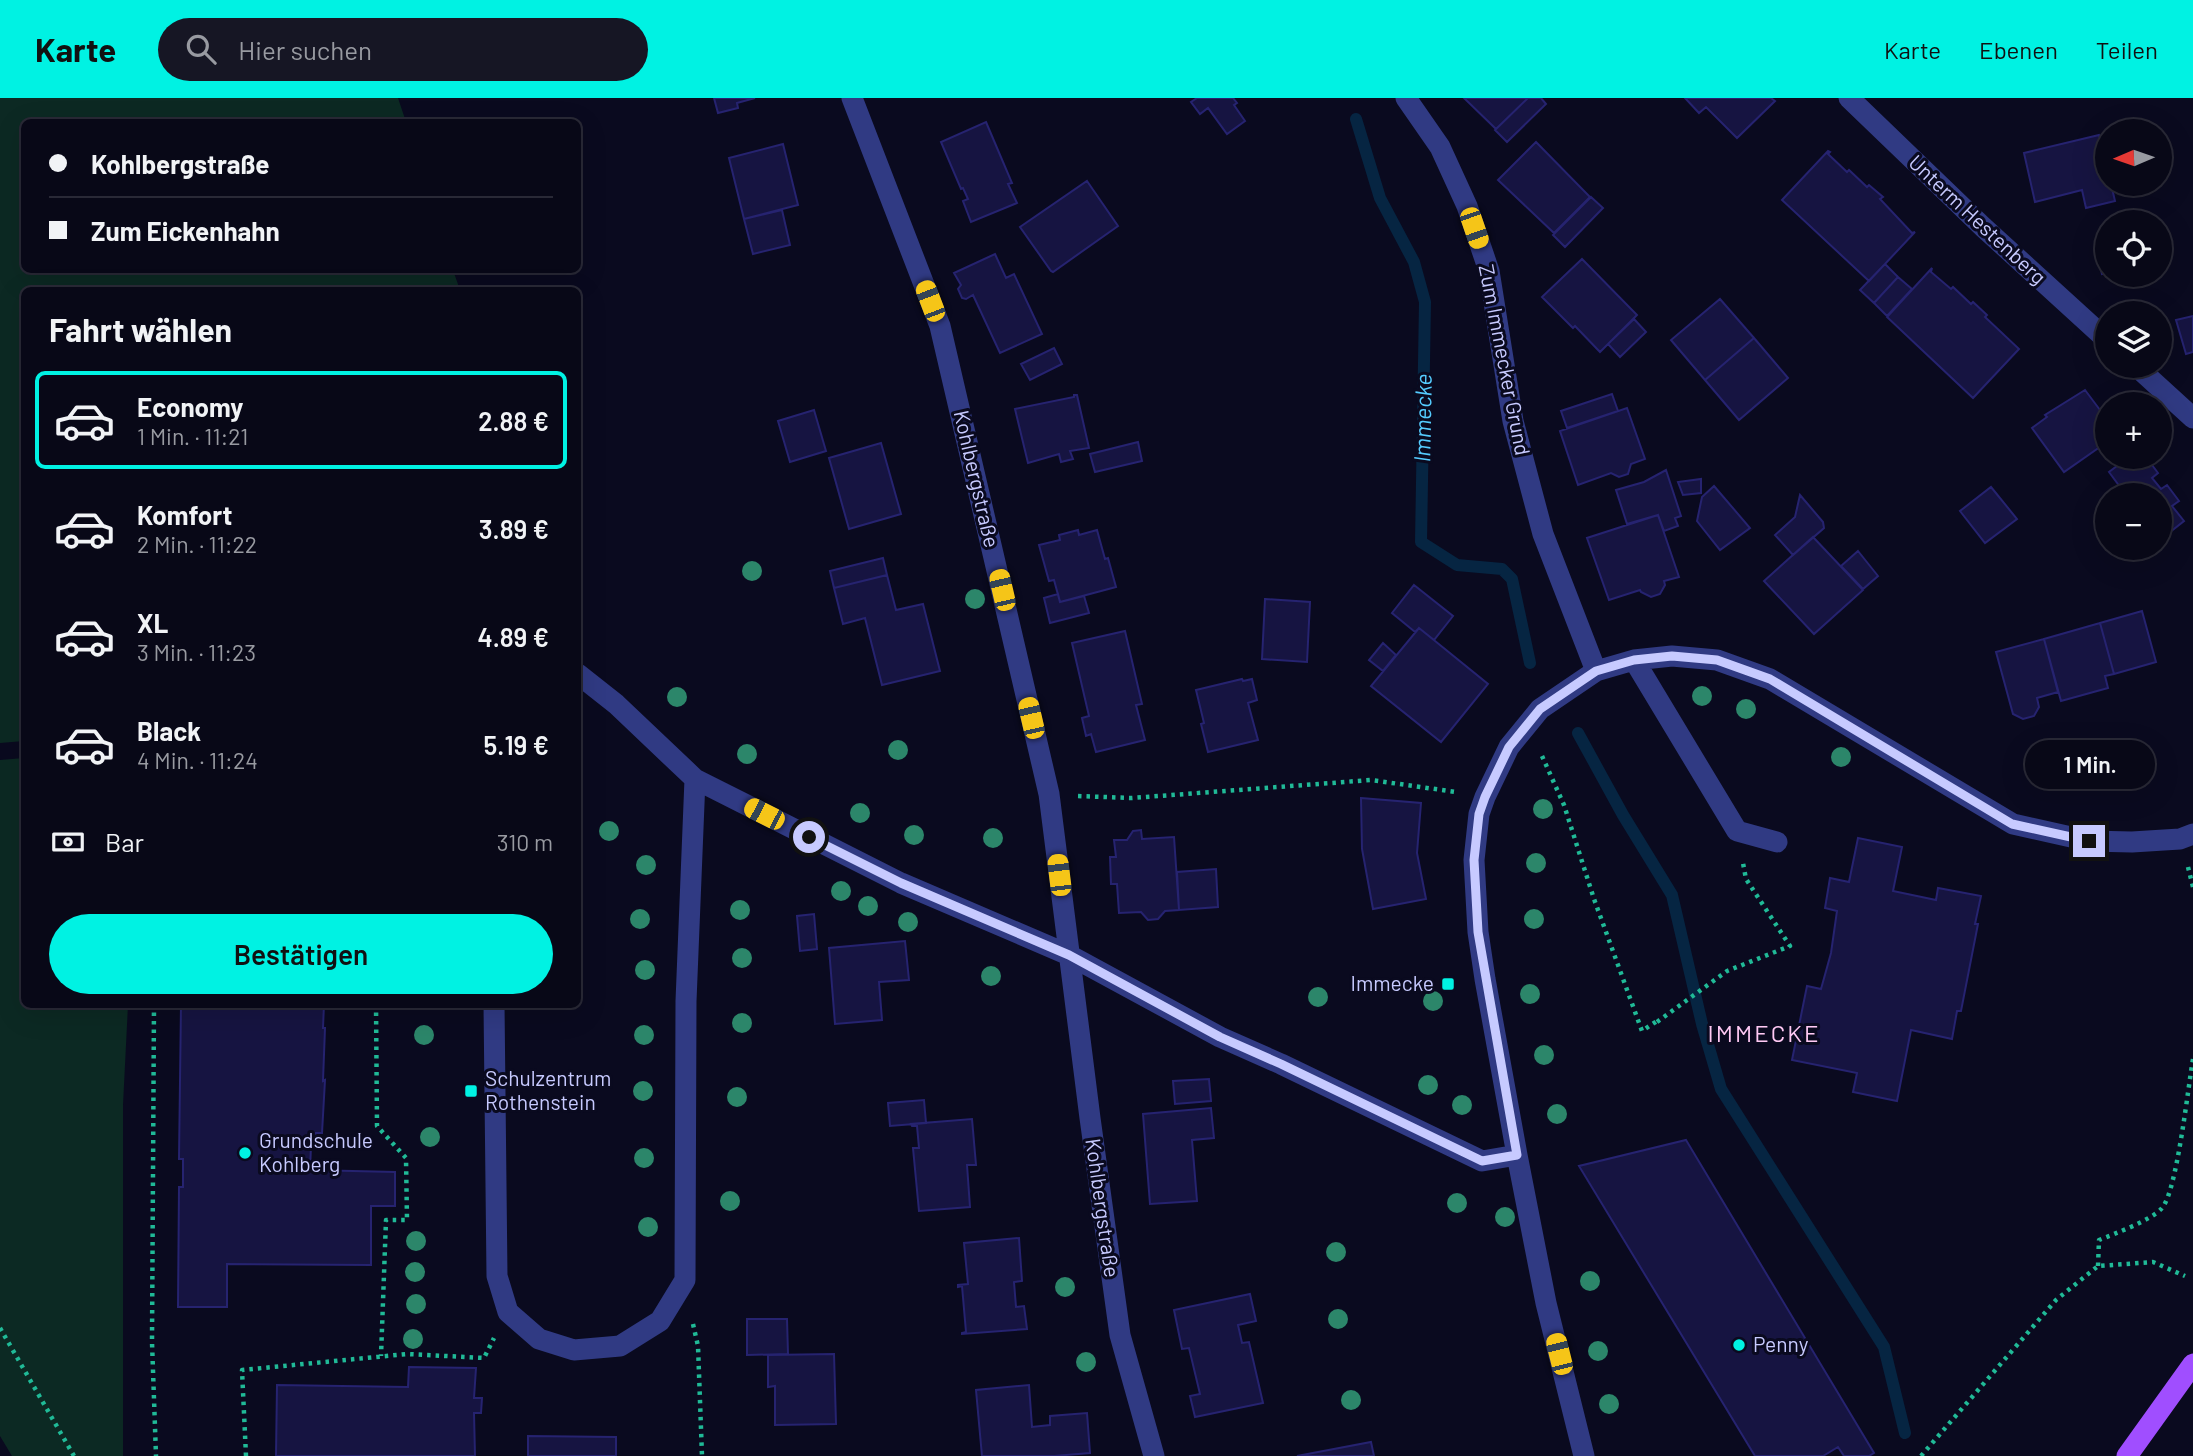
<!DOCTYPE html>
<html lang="de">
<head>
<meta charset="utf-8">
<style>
	body { margin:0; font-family:Barlow,sans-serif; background:#161624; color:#f1f3f6; height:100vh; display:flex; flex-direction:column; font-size:26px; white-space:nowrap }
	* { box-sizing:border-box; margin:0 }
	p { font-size:23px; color:#989aa1 }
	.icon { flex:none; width:38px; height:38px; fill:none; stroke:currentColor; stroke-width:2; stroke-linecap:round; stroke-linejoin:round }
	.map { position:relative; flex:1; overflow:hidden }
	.details { position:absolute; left:21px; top:189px; width:560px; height:721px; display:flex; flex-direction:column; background:#080817; border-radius:10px; box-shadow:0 7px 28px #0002,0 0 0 2px #292936 }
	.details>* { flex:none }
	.banner { position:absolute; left:21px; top:21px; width:560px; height:154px; border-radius:10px; box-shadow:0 7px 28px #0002,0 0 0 2px #292936; display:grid; align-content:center; height:154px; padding:0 28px; background:#080817 }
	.needle { width:46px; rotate:268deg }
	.buttons { position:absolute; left:2095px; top:21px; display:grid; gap:14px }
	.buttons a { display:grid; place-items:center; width:77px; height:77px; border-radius:50%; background:#080817; box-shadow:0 7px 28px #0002,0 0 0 2px #292936; font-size:35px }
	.end { position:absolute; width:32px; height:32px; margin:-16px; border:9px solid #c7caff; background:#111; box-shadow:0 0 0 4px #111 }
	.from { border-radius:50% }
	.bubble { position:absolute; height:49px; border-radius:24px; background:#080817; box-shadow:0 7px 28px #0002,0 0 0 2px #292936; font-size:23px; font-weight:600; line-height:49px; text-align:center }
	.car { position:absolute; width:21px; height:42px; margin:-21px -10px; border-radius:9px; box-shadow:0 0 5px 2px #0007; background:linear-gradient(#f5c518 24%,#345 0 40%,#f5c518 0 76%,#345 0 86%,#f5c518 0) }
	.banner b { display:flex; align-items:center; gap:24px; height:66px; font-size:26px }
	.banner b+b { border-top:2px solid #292936 }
	.banner i { width:18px; height:18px; background:#f1f3f6 }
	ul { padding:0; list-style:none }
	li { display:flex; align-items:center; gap:21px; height:98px; margin:0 14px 10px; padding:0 14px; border:4px solid transparent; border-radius:10px }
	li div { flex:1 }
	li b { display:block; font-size:26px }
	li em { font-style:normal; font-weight:600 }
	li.current { border-color:#00f2e3 }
	li>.icon { width:63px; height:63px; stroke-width:1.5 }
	h2 { padding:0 28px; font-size:32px; line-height:84px }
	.pay { display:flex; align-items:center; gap:18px; height:77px; padding:0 28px; font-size:26px }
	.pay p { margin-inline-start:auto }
	.primary-button { display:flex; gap:14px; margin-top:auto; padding:14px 28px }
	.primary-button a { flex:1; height:80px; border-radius:42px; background:#00f2e3; color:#111; font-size:28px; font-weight:600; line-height:80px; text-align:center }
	header { display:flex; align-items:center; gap:42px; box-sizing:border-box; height:98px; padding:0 35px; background:#00f2e3; color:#111 }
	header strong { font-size:33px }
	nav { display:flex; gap:38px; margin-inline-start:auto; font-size:24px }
	.search { width:490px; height:63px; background:#161624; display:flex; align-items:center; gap:18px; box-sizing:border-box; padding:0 24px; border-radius:38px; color:#989aa1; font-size:26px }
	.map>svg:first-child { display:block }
</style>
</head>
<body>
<header>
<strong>Karte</strong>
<div class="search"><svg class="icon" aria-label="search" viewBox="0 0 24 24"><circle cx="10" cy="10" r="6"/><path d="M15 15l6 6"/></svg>Hier suchen</div>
<nav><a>Karte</a><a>Ebenen</a><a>Teilen</a></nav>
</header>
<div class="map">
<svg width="2193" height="1358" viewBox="0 0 2193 1358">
	<rect width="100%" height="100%" fill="#0a0a1f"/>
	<!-- green -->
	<path fill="#0c2923" d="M0,0H398L406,24H24V172H453L460,192H24V643L0,645Z
		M24,660V906L128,907L123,1007V1358H12L0,1338V662Z"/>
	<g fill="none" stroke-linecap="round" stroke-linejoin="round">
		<!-- stream -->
		<path stroke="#062542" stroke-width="12" d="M1356,21L1380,100L1414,164L1425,204L1421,444L1457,467L1502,471L1512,481L1530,565
			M1578,635L1623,717L1672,797L1702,926L1721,991L1884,1249L1905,1335"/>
	</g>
	<!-- building -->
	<path fill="#161441" stroke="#262370" stroke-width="2" d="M714,0H755L737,5L738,10L718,15Z
		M1197,0H1233L1237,5L1234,7L1245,23L1227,36L1208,10L1200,16L1191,4Z
		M1464,0H1528L1496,31Z
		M1528,0H1541L1546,6L1507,44L1495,32Z
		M1685,0H1771L1775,3L1737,40L1706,9L1699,15Z
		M986,24L1012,85L1008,86L1017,105L971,124L963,103L968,101L963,90L961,91L941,44Z
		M2099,37L2107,69V86H2111L2115,103L2086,110L2082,92L2035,104L2024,55Z
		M1536,44L1590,99L1554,135L1498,82Z
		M783,46L798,107L744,121L729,60Z
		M1828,53L1830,54L1828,56L1847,74L1849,72L1867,89L1869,87L1883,99L1880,101L1912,135L1915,134L1869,183L1782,102Z
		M1087,83L1118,128L1053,174L1051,173L1020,129Z
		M1591,99L1603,110L1565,149L1553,137Z
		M782,112L790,147L753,156L744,121Z
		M995,156L1006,180L1014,176L1042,236L1000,255L973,197L966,201L962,200L958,191L961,187L954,175Z
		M2107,157V175L2102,176L2098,159Z
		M1582,161L1637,217L1600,254L1575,228L1573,230L1542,199Z
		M1885,166L1898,179L1874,205L1860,192Z
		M1932,170L1931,174L1951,191L1953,189L1971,206L1973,204L1987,217L1985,219L2019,251L1973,300L1887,219Z
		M1898,179L1912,191L1887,218L1874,205Z
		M1720,201L1754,240L1705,282L1671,242Z
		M2193,218V254L2186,256L2176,222Z
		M1634,221L1646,234L1620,259L1608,246Z
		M1754,240L1788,280L1739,322L1705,282Z
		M1054,250L1062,266L1030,282L1021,266Z
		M2085,292L2100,312L2103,310L2107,316V344L2064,374L2032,330L2047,319L2045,317Z
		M1612,296L1618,313L1567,330L1561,313Z
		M1074,297H1077L1089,350L1070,353L1073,361L1061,364L1059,356L1028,365L1015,311L1074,299Z
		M1627,310L1645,361L1631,366L1628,376L1619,379L1611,375L1578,387L1560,333Z
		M814,312L826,353L790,364L778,323Z
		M1138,344L1142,363L1095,374L1090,356Z
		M881,345L901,416L849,431L829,360Z
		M2129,359H2146L2158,375L2152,380L2161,391L2167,387L2179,403L2172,408L2184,423L2160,442V397H2126L2109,374Z
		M1666,372L1681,418L1675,420L1678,428L1664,433L1658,417L1627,426L1616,392L1644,384Z
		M1701,381V395L1683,397L1678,384Z
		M1714,388L1750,430L1720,452L1697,423L1702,399Z
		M1991,389L2017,421L1985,445L1960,413Z
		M1800,397L1823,424L1824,430L1793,457L1775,437L1795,419Z
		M1658,417L1679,479L1664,483L1665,487L1660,496L1651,499L1641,494L1640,492L1609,502L1587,440Z
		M1078,432L1079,437L1097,432L1105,461L1108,460L1116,489L1060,504L1054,482L1049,483L1039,447L1060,442L1059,437Z
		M1813,439L1863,492L1814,536L1764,483Z
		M2129,450H2154L2153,454L2145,461L2137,460Z
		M1858,453L1878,478L1863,491L1841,468Z
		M883,460L887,477L834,490L830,473Z
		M887,477L896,512L923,506L940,573L882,587L865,520L843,526L834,490Z
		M1414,487L1453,518L1434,542L1419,530L1415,534L1392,515Z
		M1058,496L1060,504L1084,498L1089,515L1050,525L1044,500Z
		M1265,501L1310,504L1307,564L1262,561Z
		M2142,513L2156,564L2114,576L2100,525Z
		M2100,525L2114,576L2105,578L2108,590L2061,603L2044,541Z
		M1419,530L1488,586L1441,644L1371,588Z
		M1125,533L1142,606L1136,607L1145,642L1096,654L1091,636L1086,638L1082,620L1089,618L1072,545Z
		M2044,541L2058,594L2037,600L2039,609L2034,618L2023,621L2013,616L1996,554Z
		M1383,545L1396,557L1383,573L1369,562Z
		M1242,581L1243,583L1252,581L1257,602L1248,605L1258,642L1208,654L1201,626L1204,625L1196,592Z
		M1361,700L1421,705L1417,755L1426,801L1373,811L1362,751Z
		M1141,732L1142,741L1174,739L1179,812L1165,813L1158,821L1148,822L1141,814L1119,815L1117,786H1111L1110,759H1116L1114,742H1127L1133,733Z
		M1858,740L1902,749L1893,793L1936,802L1938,790L1981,798L1975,826H1978L1961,913H1957L1952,941L1911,932L1897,1003L1853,994L1857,975L1792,962L1807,888L1821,891L1831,855L1837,813L1825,810L1830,780L1849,784Z
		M1216,771L1218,809L1179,812L1177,774Z
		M814,816L817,851L800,853L797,818Z
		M905,843L909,882L879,884L882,922L835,926L829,850Z
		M181,906H324L323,930H325L323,983L325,982L322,1035H316V1040L300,1039V1048H311L310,1072L395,1074V1108H371V1167L227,1166V1209H178L179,1089H183V1061H179Z
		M1209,981L1211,1003L1175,1006L1173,983Z
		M924,1002L926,1025L890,1028L888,1005Z
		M1211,1010L1214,1040L1192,1042L1197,1103L1150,1106L1143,1016Z
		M972,1021L976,1067H967L970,1109L919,1113L913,1050H919L917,1028H912L911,1026Z
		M1686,1042L1874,1355L1869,1358H1844L1838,1349L1823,1358H1755L1579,1068Z
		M1019,1140L1022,1183L1014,1184L1016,1209L1024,1208L1027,1231L962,1236V1235L966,1234L962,1188L958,1189V1187L968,1186L964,1145Z
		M1250,1196L1256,1223L1238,1227L1242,1245L1249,1244L1263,1305L1195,1319L1190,1298L1200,1296L1189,1250L1182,1251L1174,1212Z
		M747,1221H787L788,1256L747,1257Z
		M834,1256L836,1326L775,1327V1288L768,1289V1257Z
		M409,1269L476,1270L474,1300H482L481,1315H474L475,1358H276L277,1287L408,1289Z
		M1029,1287L1032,1329L1050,1327V1318L1087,1315L1090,1355L1054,1358H982L976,1292Z
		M528,1338L616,1339V1358H528Z
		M1371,1344L1374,1358H1297Z"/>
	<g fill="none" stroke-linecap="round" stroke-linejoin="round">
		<!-- path -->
		<path stroke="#20ba97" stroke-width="4.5" stroke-dasharray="3.5 5" stroke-linecap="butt" d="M1542,658L1564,707L1594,801L1642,933L1657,923
			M1078,698L1132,700L1371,682L1456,694
			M2188,769L2193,789
			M154,906L152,1244L156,1358
			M376,906L377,1028L406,1060L407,1122H386L381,1258
			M1657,924L1727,873L1790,848L1746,781L1743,765
			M2098,1168L2099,1142C2114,1136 2152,1122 2162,1110C2177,1093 2188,989 2193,961
			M693,1226L698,1248L702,1358
			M0,1230L74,1358
			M246,1358L242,1272L407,1256L484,1260L494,1240
			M1921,1358L2056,1202L2098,1168L2153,1164L2185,1178"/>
		<!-- minor -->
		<path stroke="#303a83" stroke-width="21" d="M852,0L940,228L1049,696L1090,1020L1120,1237L1154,1358
			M1406,0L1440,49L1467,108L1489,173L1513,323L1543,436L1596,573
			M1849,0L1983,129L2107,242
			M2136,268L2193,320
			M1634,562L1737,733L1777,744
			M578,576L616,606L695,681L901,785L1069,857L1220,939L1281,966L1482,1063L1517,1057
			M494,906L497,1178L508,1214L539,1241L574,1252L620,1248L660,1223L685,1182L686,903L695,681
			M1584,1358L1546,1205L1517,1057L1485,881L1478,834L1474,762L1479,716L1485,699L1509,649L1540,611L1596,573L1634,562L1672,558L1717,562L1770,581L2013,726L2089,743L2132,744L2180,741L2193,736"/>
		<!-- major -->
		<path stroke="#a04eff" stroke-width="21" d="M2127,1358L2193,1266"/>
	</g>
	<!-- trees -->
	<g fill="#2c866a">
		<circle cx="752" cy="473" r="10"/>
		<circle cx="975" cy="501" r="10"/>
		<circle cx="1702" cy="598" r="10"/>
		<circle cx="677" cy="599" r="10"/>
		<circle cx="1746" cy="611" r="10"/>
		<circle cx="898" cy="652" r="10"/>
		<circle cx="747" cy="656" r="10"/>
		<circle cx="1841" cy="659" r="10"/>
		<circle cx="1543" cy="711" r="10"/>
		<circle cx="860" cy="715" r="10"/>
		<circle cx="609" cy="733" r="10"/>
		<circle cx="914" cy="737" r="10"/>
		<circle cx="993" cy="740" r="10"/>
		<circle cx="1536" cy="765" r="10"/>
		<circle cx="646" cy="767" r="10"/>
		<circle cx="841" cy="793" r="10"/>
		<circle cx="868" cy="808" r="10"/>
		<circle cx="740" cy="812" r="10"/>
		<circle cx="640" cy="821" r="10"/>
		<circle cx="1534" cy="821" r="10"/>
		<circle cx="908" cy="824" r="10"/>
		<circle cx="742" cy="860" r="10"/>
		<circle cx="645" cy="872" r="10"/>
		<circle cx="991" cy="878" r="10"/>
		<circle cx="1530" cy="896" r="10"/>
		<circle cx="1318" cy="899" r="10"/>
		<circle cx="1433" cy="903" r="10"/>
		<circle cx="742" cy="925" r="10"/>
		<circle cx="424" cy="937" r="10"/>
		<circle cx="644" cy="937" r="10"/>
		<circle cx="1544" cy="957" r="10"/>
		<circle cx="1428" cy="987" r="10"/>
		<circle cx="643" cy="993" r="10"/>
		<circle cx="737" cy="999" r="10"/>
		<circle cx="1462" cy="1007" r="10"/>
		<circle cx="1557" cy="1016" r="10"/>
		<circle cx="430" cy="1039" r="10"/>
		<circle cx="644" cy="1060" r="10"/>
		<circle cx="730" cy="1103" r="10"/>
		<circle cx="1457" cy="1105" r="10"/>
		<circle cx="1505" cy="1119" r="10"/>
		<circle cx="648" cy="1129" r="10"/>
		<circle cx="416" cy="1143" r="10"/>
		<circle cx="1336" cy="1154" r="10"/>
		<circle cx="415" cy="1174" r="10"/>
		<circle cx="1590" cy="1183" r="10"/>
		<circle cx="1065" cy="1189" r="10"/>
		<circle cx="416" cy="1206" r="10"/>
		<circle cx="1338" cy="1221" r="10"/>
		<circle cx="413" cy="1241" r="10"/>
		<circle cx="1598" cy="1253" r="10"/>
		<circle cx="1086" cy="1264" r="10"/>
		<circle cx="1351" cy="1302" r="10"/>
		<circle cx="1609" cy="1306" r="10"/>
	</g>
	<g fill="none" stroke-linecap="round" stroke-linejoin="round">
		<!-- route -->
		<path stroke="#c7caff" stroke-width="9" d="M809,739L901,785L1069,857L1220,939L1281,966L1482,1063L1517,1057L1478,834L1474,762L1479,716L1485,699L1509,649L1540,611L1596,573L1634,562L1672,558L1717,562L1770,581L2012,726L2089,743"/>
	</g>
	<!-- markers -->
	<g fill="#00f2e3" stroke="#0a0a1f" stroke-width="2.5">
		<rect x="1441" y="879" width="14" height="14" rx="3.5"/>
		<rect x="464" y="986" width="14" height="14" rx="3.5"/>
		<circle cx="245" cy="1055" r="7"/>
		<circle cx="1739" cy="1247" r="7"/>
	</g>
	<g text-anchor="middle" stroke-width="6" stroke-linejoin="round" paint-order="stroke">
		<!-- street labels -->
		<g font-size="21" fill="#c7caff" stroke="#0a0a1f">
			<text transform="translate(1977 122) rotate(43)" y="7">Unterm Hestenberg</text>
			<text transform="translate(1504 262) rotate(79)" y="7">Zum Immecker Grund</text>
			<text transform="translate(976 381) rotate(77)" y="7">Kohlbergstraße</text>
			<text transform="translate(1102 1110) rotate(82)" y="7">Kohlbergstraße</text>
		</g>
		<!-- poi labels -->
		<g font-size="21" fill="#c7caff" stroke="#0a0a1f" text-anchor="start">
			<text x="1434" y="893" text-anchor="end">Immecke</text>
			<text x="485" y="988">Schulzentrum<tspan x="485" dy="24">Rothenstein</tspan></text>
			<text x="259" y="1050">Grundschule<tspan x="259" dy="24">Kohlberg</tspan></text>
			<text x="1753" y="1254">Penny</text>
		</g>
		<!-- water labels -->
		<g font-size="23" font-style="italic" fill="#5cf" stroke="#0a0a1f">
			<text transform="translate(1423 320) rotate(-89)" y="8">Immecke</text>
		</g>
		<!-- quarter labels -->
		<g font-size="24" letter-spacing="2" fill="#ffc9f4" stroke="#0a0a1f">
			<text x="1764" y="944">IMMECKE</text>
		</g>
	</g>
</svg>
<div class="buttons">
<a><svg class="needle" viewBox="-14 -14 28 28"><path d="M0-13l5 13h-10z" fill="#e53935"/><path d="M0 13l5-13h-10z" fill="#989aa1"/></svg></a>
<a><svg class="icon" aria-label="locate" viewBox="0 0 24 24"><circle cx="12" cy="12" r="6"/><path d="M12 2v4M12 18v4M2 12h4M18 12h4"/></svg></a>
<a><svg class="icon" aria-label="layers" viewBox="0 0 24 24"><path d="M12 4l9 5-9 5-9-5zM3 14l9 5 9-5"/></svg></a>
<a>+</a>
<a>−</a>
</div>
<i class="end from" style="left:809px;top:739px"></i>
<i class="end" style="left:2089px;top:743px"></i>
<div class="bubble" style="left:2025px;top:642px;width:130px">1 Min.</div>
<i class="car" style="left:1474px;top:130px;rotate:161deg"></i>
<i class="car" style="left:930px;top:203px;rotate:339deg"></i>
<i class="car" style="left:1002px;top:492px;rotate:347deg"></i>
<i class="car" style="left:1031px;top:620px;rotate:347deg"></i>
<i class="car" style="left:764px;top:716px;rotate:297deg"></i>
<i class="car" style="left:1059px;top:777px;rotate:353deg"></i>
<i class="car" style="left:1559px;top:1256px;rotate:346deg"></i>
<div class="banner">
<b><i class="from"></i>Kohlbergstraße</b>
<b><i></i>Zum Eickenhahn</b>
</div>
<section class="details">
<h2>Fahrt wählen</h2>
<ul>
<li class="current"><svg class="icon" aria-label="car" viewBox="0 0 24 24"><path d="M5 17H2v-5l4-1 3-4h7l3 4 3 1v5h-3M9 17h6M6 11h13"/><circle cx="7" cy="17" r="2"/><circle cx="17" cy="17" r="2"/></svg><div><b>Economy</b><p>1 Min. · 11:21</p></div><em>2.88 €</em></li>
<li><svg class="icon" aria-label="car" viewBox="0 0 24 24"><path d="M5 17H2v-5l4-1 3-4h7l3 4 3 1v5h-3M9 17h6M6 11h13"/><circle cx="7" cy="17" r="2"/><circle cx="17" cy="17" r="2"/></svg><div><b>Komfort</b><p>2 Min. · 11:22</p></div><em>3.89 €</em></li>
<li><svg class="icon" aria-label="car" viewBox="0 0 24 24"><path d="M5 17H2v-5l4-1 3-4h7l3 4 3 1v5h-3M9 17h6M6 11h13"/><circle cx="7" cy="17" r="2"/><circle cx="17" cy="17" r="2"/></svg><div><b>XL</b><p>3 Min. · 11:23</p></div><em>4.89 €</em></li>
<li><svg class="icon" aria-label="car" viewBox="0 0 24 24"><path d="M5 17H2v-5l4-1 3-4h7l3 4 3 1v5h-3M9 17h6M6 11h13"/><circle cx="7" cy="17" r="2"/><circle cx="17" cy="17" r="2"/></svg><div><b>Black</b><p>4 Min. · 11:24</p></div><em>5.19 €</em></li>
</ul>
<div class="pay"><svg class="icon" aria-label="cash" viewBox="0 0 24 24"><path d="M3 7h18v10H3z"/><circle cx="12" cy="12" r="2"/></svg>Bar<p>310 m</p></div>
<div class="primary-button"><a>Bestätigen</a></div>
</section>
</div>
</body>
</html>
